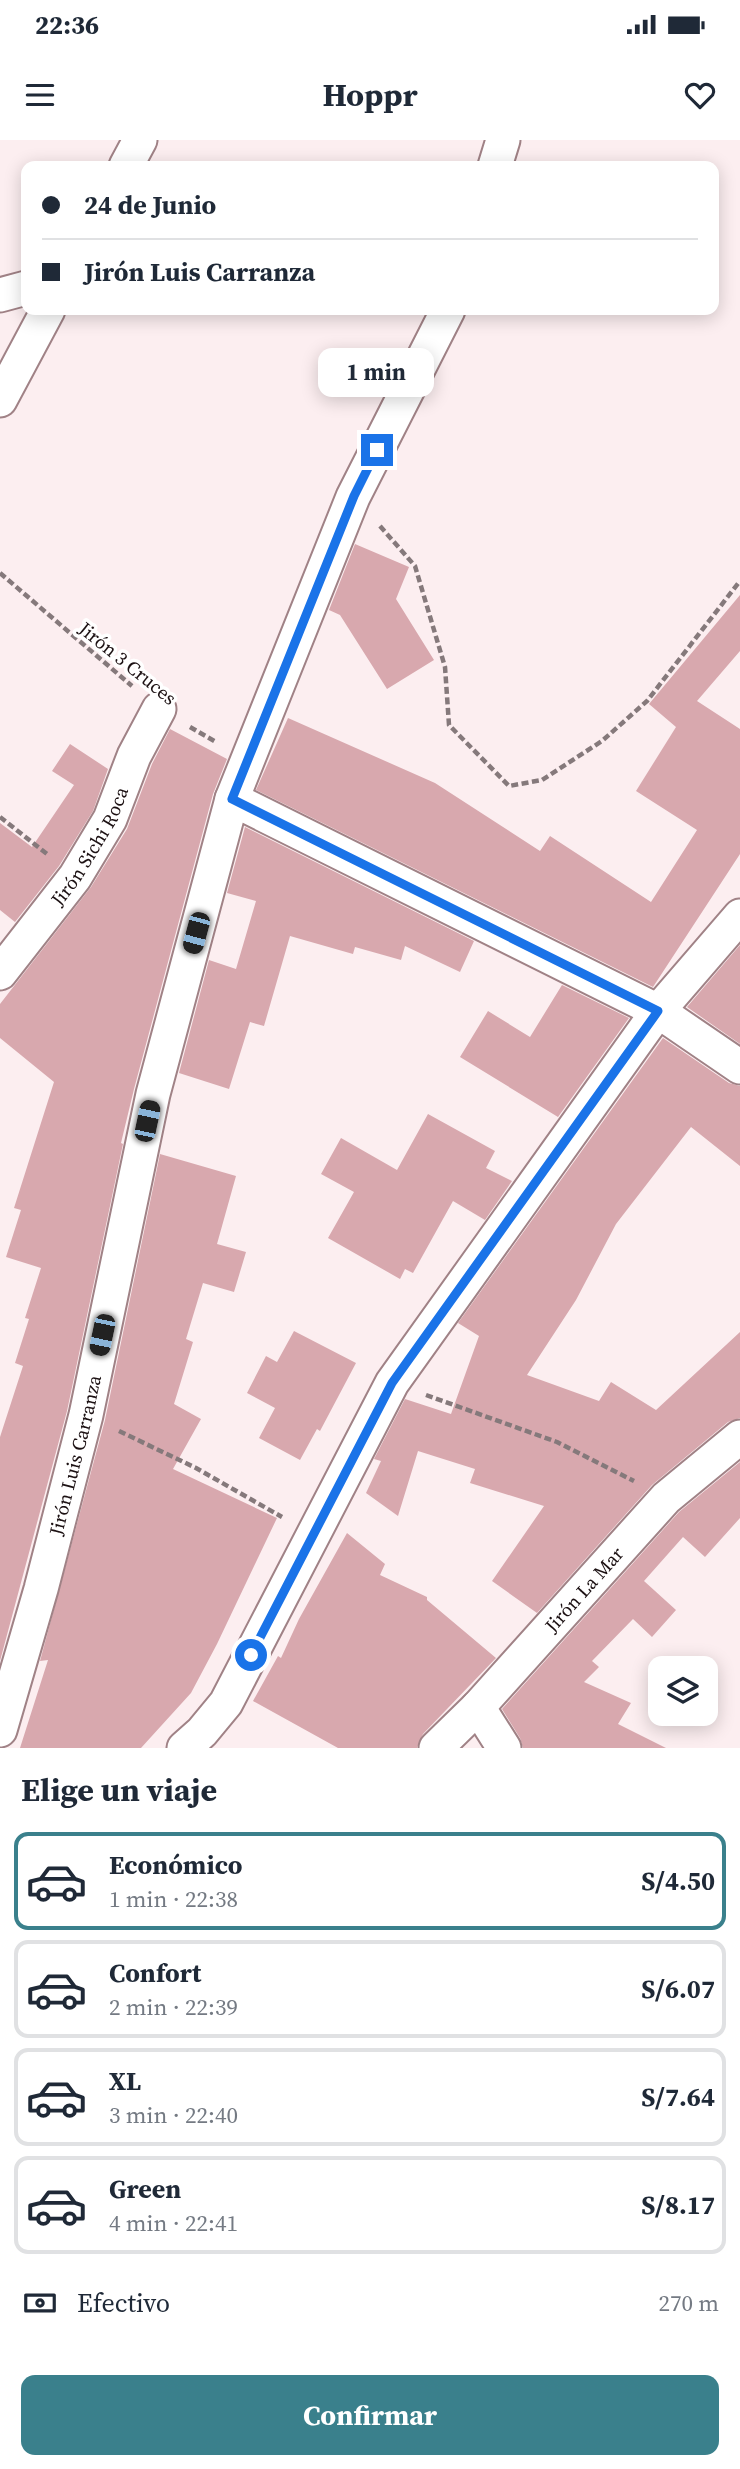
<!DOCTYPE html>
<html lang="es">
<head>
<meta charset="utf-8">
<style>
	body { margin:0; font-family:"Source Serif 4",serif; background:#f6f6f7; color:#1f2937; height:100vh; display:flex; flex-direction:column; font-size:26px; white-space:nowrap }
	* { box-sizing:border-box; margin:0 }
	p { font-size:23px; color:#747a83 }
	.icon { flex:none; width:38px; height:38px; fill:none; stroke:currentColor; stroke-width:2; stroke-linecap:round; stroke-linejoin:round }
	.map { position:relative; height:1608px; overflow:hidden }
	.sheet { display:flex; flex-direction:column; background:#fff; flex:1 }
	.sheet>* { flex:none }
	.banner { position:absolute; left:21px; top:21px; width:698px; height:154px; border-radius:14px; box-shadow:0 4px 18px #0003; display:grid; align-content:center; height:154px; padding:0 21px; background:#fff }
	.fabs { position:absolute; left:648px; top:1516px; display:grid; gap:14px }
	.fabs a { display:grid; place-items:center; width:70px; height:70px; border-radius:14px; background:#fff; box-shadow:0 4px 18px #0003; font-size:35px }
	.end { position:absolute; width:32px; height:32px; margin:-16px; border:9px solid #1a73e8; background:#fff; box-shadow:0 0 0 4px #fff }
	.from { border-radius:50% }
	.bubble { position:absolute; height:49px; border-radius:14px; background:#fff; box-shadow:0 4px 18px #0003; font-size:23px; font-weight:700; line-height:49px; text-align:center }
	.car { position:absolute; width:21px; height:42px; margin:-21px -10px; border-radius:9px; box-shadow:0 0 5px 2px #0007; background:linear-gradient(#222 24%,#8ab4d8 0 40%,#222 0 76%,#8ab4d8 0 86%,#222 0) }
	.banner b { display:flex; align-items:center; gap:24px; height:66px; font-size:26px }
	.banner b+b { border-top:2px solid #e0e1e3 }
	.banner i { width:18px; height:18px; background:#1f2937 }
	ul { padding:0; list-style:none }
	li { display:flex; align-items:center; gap:21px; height:98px; margin:0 14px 10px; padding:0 7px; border:4px solid #e0e1e3; border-radius:14px }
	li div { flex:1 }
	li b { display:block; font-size:26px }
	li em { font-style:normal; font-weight:700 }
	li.on { border-color:#3a808c }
	li>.icon { width:63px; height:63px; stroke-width:1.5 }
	h2 { padding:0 21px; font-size:32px; line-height:84px }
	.pay { display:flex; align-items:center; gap:18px; height:77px; padding:0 21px; font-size:26px }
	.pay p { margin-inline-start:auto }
	.button { display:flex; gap:14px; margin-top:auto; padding:14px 21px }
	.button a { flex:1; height:80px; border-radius:14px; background:#3a808c; color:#fff; font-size:28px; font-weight:700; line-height:80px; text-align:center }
	.status { display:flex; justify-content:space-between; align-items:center; height:49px; padding:0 35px; background:#fff; direction:ltr }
	.status svg { height:19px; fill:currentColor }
	header { display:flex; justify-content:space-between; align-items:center; height:91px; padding:0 21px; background:#fff; font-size:32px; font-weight:700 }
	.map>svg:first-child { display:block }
</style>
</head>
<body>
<div class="status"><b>22:36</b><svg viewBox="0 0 49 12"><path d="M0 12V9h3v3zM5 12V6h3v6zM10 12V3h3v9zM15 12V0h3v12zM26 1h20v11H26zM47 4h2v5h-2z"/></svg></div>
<header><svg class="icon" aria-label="menu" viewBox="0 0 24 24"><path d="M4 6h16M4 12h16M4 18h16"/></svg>Hoppr<svg class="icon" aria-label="heart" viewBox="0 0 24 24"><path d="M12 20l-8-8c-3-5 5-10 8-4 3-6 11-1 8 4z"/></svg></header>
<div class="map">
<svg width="740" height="1608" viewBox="0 0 740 1608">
	<rect width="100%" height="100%" fill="#fceef0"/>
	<!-- building -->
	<path fill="#d8a8ae" d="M355,404L409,427L396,459L434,520L387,549L340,475L329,470Z
		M740,455V511L697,561L740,589V714L653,847L256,650L288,578L435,643L540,711L550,696L651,762L697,690L636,651L676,587L649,564Z
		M170,589L227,619L213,654L134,949L121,1003L123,1004L67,1271L0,1521V1297L23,1226L15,1223L29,1179L25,1178L41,1128L6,1117L21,1070L14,1068L54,942L0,898V864L91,747L127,689L152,624Z
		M70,604L108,629L93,671L59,726L15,782L0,770V683L32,707L74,645L52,631Z
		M245,687L474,801L460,832L405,806L401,820L355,807L353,814L290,796L264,886L250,882L229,949L179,933L209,820L236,829L256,761L227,753Z
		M740,805V904L687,867Z
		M562,845L629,878L558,977L460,917L488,871L530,897Z
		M663,898L729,943L740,946V1026L691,987L616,1084L576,1160L527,1235L599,1261L611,1242L656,1270L740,1192V1278L728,1282L652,1345L537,1473L492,1441L544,1366L470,1343L475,1329L418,1311L398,1376L366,1353L381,1321L374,1319L405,1259L451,1274L479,1196L458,1183Z
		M428,974L495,1011L486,1028L512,1041L485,1080L453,1061L413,1133L405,1129L400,1139L328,1098L354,1052L321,1034L341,998L397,1030Z
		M160,1014L236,1036L217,1104L246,1112L234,1152L203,1143L186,1199L193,1202L174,1264L201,1279L173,1329L277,1378L217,1504L191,1553L141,1608H20L48,1520L40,1521L105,1280Z
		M294,1191L356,1223L320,1291L317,1289L300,1320L259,1298L275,1268L247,1253L266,1216L277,1222Z
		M740,1322V1378L705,1417L683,1397L644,1441L676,1470L652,1497L633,1479L592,1521L599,1527L584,1542L631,1563L618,1584L666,1608H523L520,1598L502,1569L679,1372Z
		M347,1393L385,1424L380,1435L427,1457V1460L496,1518L423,1594L417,1608H338L253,1561L278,1516L281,1518L299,1479Z"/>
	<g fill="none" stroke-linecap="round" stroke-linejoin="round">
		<!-- minor casing -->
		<g stroke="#a08286" stroke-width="37">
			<g id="minor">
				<path d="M126,26L140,0"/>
				<path d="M495,26L503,0"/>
				<path d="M0,155L26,148"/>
				<path d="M0,260L48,170"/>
				<path d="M232,659L658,871L740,927"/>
				<path id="s1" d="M0,833L75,737L110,679L134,616L159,569"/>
				<path d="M478,1567L504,1608"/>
				<path id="s2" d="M0,1590L41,1449L86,1275L153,954L232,659L353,357L448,170"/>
				<path d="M184,1608L202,1592L226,1563L392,1243L658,871L740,776"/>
				<path id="s3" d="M436,1608L478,1567L666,1358L740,1297"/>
			</g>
		</g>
		<!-- path -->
		<path stroke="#85797b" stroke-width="4.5" stroke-dasharray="7 3.5" stroke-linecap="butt" d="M380,386L415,426L445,527L449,585L509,646L542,640L602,601L647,561L740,441
			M0,433L132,546
			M190,587L216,602
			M0,677L47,714
			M426,1255L557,1302L634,1341
			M119,1291L196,1328L282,1377"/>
		<!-- minor -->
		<use href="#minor" stroke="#fff" stroke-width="33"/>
	</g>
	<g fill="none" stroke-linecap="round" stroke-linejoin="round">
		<!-- route -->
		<path stroke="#1a73e8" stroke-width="9" d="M251,1515L392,1243L658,871L232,659L354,356L377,310"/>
	</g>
	<g text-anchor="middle" stroke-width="7" stroke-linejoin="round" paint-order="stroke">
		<!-- street labels -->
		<g font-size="19" fill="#1c1113" stroke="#fff">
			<text transform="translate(128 523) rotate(39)" y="7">Jirón 3 Cruces</text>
			<text dy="7" stroke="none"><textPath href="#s1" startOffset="156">Jirón Sichi Roca</textPath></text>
			<text dy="7" stroke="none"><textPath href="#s2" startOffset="285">Jirón Luis Carranza</textPath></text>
			<text dy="7" stroke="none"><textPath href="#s3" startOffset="217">Jirón La Mar</textPath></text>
		</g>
	</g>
</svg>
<div class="fabs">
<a><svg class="icon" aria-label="layers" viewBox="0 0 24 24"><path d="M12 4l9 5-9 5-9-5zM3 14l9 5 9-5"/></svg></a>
</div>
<i class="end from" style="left:251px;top:1515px"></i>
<i class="end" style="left:377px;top:310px"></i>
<div class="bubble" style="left:318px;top:208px;width:116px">1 min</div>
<i class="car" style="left:196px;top:793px;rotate:195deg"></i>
<i class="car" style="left:147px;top:981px;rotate:12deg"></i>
<i class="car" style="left:102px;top:1195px;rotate:192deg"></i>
<div class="banner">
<b><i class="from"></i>24 de Junio</b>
<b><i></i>Jirón Luis Carranza</b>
</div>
</div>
<section class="sheet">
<h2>Elige un viaje</h2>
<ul>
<li class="on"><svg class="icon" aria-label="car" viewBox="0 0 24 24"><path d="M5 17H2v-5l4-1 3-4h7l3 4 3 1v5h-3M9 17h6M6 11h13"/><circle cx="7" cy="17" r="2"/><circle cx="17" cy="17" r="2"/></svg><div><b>Económico</b><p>1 min · 22:38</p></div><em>S/4.50</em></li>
<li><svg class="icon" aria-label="car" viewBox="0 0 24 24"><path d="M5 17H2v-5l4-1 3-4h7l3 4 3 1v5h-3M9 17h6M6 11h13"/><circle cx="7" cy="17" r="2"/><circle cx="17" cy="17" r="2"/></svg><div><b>Confort</b><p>2 min · 22:39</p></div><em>S/6.07</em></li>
<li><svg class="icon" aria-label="car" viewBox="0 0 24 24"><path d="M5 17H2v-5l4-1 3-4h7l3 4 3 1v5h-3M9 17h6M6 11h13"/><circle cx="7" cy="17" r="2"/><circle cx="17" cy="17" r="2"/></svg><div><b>XL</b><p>3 min · 22:40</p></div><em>S/7.64</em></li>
<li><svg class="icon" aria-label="car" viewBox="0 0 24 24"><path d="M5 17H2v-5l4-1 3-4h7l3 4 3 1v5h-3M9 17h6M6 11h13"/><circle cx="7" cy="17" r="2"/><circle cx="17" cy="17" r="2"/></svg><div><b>Green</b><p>4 min · 22:41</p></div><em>S/8.17</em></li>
</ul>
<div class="pay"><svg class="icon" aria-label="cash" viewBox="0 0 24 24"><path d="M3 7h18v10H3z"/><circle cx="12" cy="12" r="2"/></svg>Efectivo<p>270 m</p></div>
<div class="button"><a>Confirmar</a></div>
</section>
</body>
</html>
